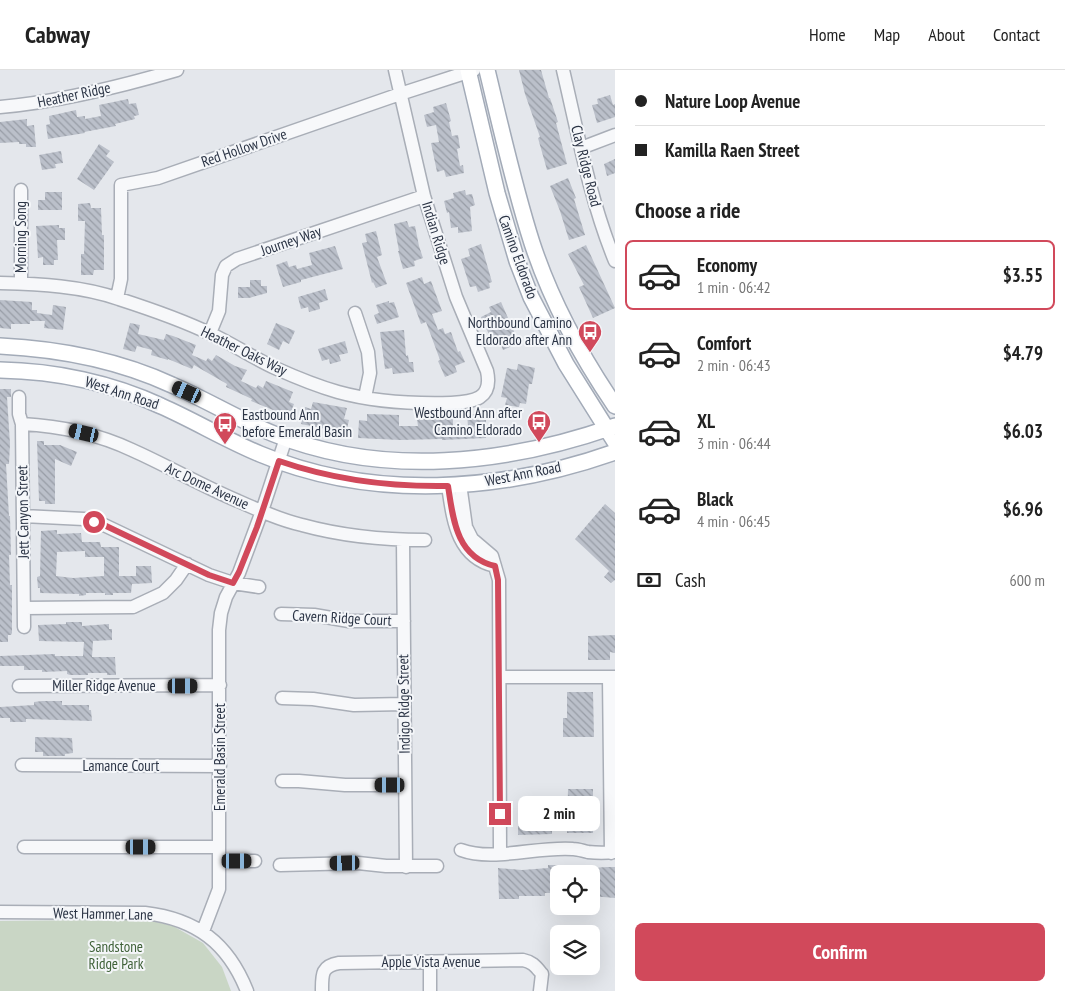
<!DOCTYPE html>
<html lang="en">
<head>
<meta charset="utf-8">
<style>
	body { margin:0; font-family:"PT Sans Narrow",sans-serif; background:#f2f2f2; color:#222; height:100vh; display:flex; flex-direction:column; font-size:19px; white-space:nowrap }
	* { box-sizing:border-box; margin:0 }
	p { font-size:16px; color:#767676 }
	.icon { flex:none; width:28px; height:28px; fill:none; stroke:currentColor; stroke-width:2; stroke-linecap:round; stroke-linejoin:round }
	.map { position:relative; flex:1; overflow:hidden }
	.drawer { display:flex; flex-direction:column; background:#fff; width:450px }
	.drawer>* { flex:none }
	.guide { display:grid; align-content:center; height:110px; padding:0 20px; background:#fff }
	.buttons { position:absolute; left:550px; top:795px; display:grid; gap:10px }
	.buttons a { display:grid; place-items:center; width:50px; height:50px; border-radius:8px; background:#fff; box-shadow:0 5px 20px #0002; font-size:25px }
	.end { position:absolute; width:22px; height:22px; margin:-11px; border:6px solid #d1495b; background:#fff; box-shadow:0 0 0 2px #fff }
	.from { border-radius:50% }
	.bubble { position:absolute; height:35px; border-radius:8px; background:#fff; box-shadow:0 5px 20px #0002; font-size:16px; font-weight:700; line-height:35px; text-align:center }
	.car { position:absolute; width:15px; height:30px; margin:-15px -8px; border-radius:6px; box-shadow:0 0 4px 1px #0007; background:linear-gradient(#222 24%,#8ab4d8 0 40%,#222 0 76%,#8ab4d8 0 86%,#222 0) }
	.guide b { display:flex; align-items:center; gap:18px; height:48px; font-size:19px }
	.guide b+b { border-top:1px solid #e0e0e0 }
	.guide i { width:12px; height:12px; background:#222 }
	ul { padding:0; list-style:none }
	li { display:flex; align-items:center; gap:15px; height:70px; margin:0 10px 8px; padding:0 10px; border:2px solid transparent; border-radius:8px }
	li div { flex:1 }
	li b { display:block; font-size:19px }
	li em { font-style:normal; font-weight:700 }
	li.selected { border-color:#d1495b }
	li>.icon { width:45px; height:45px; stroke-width:1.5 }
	h2 { padding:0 20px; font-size:22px; line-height:60px }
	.pay { display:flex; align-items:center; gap:12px; height:55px; padding:0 20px; font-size:19px }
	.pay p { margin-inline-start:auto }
	.button { display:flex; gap:10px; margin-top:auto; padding:10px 20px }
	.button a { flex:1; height:58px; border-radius:8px; background:#d1495b; color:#fff; font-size:20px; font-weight:700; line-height:58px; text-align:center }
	header { display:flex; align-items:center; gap:30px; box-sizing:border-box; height:70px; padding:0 25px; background:#fff; border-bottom:1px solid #e0e0e0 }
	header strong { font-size:24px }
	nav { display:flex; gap:28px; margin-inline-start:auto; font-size:18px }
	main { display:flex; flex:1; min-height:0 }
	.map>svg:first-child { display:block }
</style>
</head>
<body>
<header>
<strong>Cabway</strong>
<nav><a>Home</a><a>Map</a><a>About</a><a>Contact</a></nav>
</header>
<main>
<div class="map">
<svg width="615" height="921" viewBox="0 0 615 921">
	<defs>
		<pattern id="building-back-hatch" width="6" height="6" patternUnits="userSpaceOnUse" patternTransform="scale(1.25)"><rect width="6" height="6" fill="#bbc0ca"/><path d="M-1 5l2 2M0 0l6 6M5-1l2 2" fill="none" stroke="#989da6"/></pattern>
	</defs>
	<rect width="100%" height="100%" fill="#e4e7ec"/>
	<!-- park -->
	<path fill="#c9d6c5" d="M104,850H148L173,856L203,873L222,897L231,921H0V851Z"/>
	<!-- building -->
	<path fill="url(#building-back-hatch)" fill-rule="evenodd" d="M519,0H541L549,28H550L558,52L556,53L567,94L547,100L538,68L540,67L525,24Z
		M610,25L613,35L615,34V47L597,53L592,35L598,34L597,29Z
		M128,29L129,34L136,33L139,45L134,46L135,49L115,54L116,56L84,62L85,63L48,69L46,55L50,54L49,46L76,40L77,47L85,46V49L101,46L99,35Z
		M446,33L451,51L449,52L452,66L458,65L460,78L457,79L460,96L463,95L464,103L446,107L444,100L437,102L431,73L439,72L436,55L427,57L424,45L434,42L433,37Z
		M27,49V56L34,55L36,77H26V74H19V72L0,73V52Z
		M99,74L110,81L106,86L114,92L94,120L77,109Z
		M61,81L63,93L55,94L56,98L42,100L39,85Z
		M615,89V103L607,106L604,94Z
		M568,108L576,128L574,129L585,165L569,170L560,141L550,116Z
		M465,120L466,125L472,124L475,135L470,137L472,161L458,163V157L451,158L449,142L447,143L444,131L454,128L453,123Z
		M45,122H62V140H38V130H45Z
		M90,133L91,138H101L102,165H104V200H94L93,205H81V184H84L85,151H78V134Z
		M407,151L409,157L415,156L419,176L423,188L414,191L415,196L403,199L398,181H399L394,154Z
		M59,155V158H65V170H57L58,190H54V195H43V187L38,188L36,156Z
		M376,161L382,185L377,187L387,214L376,218L373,212L372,213L362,173L367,172L365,164Z
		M481,174L492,212L489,213L490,218L478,222L476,216L470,217L461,189L470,186L468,179Z
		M586,175L615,238L593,248L579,217L584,215L568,184Z
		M335,176L343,199L301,210V212L283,217L276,195L287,191L289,197L296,195L297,199L312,195L309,183Z
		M422,207L424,214L431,211L442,241L432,244L438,260L443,258L445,264L451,262L458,282L460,281L465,292L455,296L457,302L445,307L438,291L440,290L426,252L421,254L406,213Z
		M250,210H261V216H267V223L249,228H238V217H250Z
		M325,219L328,230L319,233L320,239L309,242L308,237L301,239L298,227Z
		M0,230L32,232V240H37V243L52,245L53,235L66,237L63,260L44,258L45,251H30V254H11V259L0,258Z
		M389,231V233L394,232L399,247L377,254L374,245L379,243L376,235Z
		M501,232L519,273L503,280L500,273L494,275L481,247L491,242L489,237Z
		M130,253L140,255L138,264L164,270L166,264L173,266L196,275L192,285L206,291L208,288L212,291L216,285L235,296L247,300L241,311L256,318L258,315L263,318L266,311L293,322L289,332L294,334L290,345L285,343L282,349L271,344L273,340L251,331L252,329L226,317L227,314L194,295L192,299L168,289V290L151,285L152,280L137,276L135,282L123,279Z
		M276,253L295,261L289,274L283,271L279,280L267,274Z
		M404,260L406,286L408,285L409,292H413L414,302L393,304L392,298L385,299L380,262Z
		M345,271L348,283L339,285L341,291L330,294L329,289L322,291L318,279Z
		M518,294L535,298L532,314H529L526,334L520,333L519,337L505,335L507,328L501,327L507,298L517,300Z
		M0,319H11V327H7L10,374L9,394H6L9,446H10L11,485H9L10,515H12V563L11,565H8V572H0Z
		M313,332L347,338L344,349L349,350L346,363L301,354L305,337L311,339Z
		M367,344L399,345V356H418L417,349L453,346V356H468L467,344H477V350H486V368L442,370V369L400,370L358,368L359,350L367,351Z
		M37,371H44V375H60L77,382L71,396L55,389V434H45V431H39Z
		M605,434L615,443V510L611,513L604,507L609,501L575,469Z
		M57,460V464L81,463L82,472H100L101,477H119V506H136V496H151L152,513L132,514L131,523H113V525H105V523H86V525L79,526V524L40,523V518H38L37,507L40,506L41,461ZM85,481V487H104V506L73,508L56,506L57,482Z
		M66,552H82V556L109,554V559H112V570L93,571L92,587H115L116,605H107V603H88V605H70L67,604V601L42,602V600H24V596H0V586L55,584V586H83L84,572L39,571L38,555L66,554Z
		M615,565V583L610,582V590H588V566Z
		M567,622H593L594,667H563V648H567Z
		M42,631H62V635H89V640H91L92,651L26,649V652H10V648H0V637L34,635V632Z
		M35,667L72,668L73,683L65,684V686H43V682H35Z
		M568,719H593V727H595V738H593V763H567Z
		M524,743H552V764L518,765V756H524Z
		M548,795H569V804H559V823H545V826H519V829H499L498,798L522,800L548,798Z
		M607,797H615V828L591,826V798Z"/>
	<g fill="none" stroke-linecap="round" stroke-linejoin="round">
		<!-- minor casing -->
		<g stroke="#a9aeb7" stroke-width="15">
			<path id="minor" d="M563,0C578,64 590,130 615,191
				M0,37C59,32 119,17 177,0
				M581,78L615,65
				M21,120V213
				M0,213C40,214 82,216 119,229C150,239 182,250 211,264C233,274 253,288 275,298C295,307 317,316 338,322C374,332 414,334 451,333C474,332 493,329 487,301L456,227L424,126L395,0
				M117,228L121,209V115L158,108L400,24L474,0
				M355,243L368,282L370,303L365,327
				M210,263L219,241L222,205L226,196L237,189L424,126
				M19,327V344L22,354L24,557
				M22,354C60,356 98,364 132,380C168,396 202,416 238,431C258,440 280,450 302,455C342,466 384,470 425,470
				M460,414L466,457L472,469L492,486L499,510L500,783
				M448,416C453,448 456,487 495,496
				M23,446L84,449L104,455L209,505L233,513L259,517
				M403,470L406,797
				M24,538L133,537L163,523L176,510L187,494
				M281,544L314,545L349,551H404
				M500,607H615
				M609,607L611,783
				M19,616L220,615
				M282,628L313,629L354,635L404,634
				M22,695L220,696
				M282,711H299L345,715H405
				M24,777H219
				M461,780C493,792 538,776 573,779C578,779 583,781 588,782C597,783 606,783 615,782
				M219,791H255
				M280,795L358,793L386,796H437
				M0,842L145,843C196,849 228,873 247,921
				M203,861L219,819V560L221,543L226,527L239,503L262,441L286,368
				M322,921C322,905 321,896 339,893L523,890C533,892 536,897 542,904L540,921
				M430,921V892"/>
		</g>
		<!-- major casing -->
		<g stroke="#a3abb8" stroke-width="18">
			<path id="major" d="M468,0L497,123L517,191L531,227L566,294L615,372
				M487,0C501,58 514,117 532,173C551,231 581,286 615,336
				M0,276C60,279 118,290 172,315C207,330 239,350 274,364C383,408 507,394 615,356
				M0,300C55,301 112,313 161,336C195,351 226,370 260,384C372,431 502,422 615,382"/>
		</g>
		<!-- minor -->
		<use href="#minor" stroke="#f7f8fa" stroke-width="12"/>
		<!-- major -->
		<use href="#major" stroke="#fff" stroke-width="15"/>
	</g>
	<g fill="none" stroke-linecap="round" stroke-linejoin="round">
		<!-- route -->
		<path stroke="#d1495b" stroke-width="6" d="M94,452L104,455L209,505L233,513L239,502L257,457L279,391C334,410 390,417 448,416C453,448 456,487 495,496L498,510L500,744"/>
	</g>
	<!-- icons -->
	<defs>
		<g id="bus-pin" transform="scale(1.25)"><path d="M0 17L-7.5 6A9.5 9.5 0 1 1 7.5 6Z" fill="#d1495b" stroke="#f4f6f9"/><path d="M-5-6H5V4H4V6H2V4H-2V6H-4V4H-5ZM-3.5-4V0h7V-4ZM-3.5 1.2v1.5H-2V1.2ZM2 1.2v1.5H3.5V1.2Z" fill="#fff"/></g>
	</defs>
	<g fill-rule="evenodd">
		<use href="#bus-pin" x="590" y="262"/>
		<use href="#bus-pin" x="539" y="352"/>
		<use href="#bus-pin" x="225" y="354"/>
	</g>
	<g text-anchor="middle" stroke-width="4" stroke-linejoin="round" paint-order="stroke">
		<!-- street labels -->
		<g font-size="15" fill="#2b3445" stroke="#f4f6f9">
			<text transform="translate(74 25) rotate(-12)" y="5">Heather Ridge</text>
			<text transform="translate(244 78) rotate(-19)" y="5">Red Hollow Drive</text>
			<text transform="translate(586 96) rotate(76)" y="5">Clay Ridge Road</text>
			<text transform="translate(436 163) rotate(73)" y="5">Indian Ridge</text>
			<text transform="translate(21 167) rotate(-90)" y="5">Morning Song</text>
			<text transform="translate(291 171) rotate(-19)" y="5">Journey Way</text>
			<text transform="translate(518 187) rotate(70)" y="5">Camino Eldorado</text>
			<text transform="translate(244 281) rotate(26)" y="5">Heather Oaks Way</text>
			<text transform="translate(122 323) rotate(18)" y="5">West Ann Road</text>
			<text transform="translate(523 404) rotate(-11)" y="5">West Ann Road</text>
			<text transform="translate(207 416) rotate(25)" y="5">Arc Dome Avenue</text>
			<text transform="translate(23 442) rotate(-91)" y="5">Jett Canyon Street</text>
			<text transform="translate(342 548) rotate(3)" y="5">Cavern Ridge Court</text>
			<text x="104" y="621">Miller Ridge Avenue</text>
			<text transform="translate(404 634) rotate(-91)" y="5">Indigo Ridge Street</text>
			<text transform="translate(220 687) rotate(-90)" y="5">Emerald Basin Street</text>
			<text x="121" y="701">Lamance Court</text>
			<text transform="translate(103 844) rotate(1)" y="5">West Hammer Lane</text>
			<text x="431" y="897">Apple Vista Avenue</text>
		</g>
		<!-- poi labels -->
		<g font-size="15" fill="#2b3445" stroke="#f4f6f9" text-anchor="end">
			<text x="572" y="258">Northbound Camino<tspan x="572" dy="17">Eldorado after Ann</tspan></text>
			<text x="522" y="348">Westbound Ann after<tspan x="522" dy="17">Camino Eldorado</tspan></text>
			<text x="242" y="350" text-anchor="start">Eastbound Ann<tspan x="242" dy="17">before Emerald Basin</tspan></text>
		</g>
		<!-- park labels -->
		<g font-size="15" fill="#3f6138" stroke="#f4f6f9">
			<text x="116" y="882">Sandstone<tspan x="116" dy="17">Ridge Park</tspan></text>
		</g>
	</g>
</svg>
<div class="buttons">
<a><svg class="icon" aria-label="locate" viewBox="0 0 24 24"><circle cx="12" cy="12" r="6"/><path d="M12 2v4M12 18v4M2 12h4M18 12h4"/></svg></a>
<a><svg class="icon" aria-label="layers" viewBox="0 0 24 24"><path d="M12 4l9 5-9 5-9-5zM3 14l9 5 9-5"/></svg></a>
</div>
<i class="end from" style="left:94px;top:452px"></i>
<i class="end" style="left:500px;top:744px"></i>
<div class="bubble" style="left:518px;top:726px;width:82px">2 min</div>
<i class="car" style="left:187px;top:322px;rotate:294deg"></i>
<i class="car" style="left:84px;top:363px;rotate:283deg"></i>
<i class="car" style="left:183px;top:616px;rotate:90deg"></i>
<i class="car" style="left:390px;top:715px;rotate:270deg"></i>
<i class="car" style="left:141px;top:777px;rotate:90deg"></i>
<i class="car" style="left:237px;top:791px;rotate:90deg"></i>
<i class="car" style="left:345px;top:793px;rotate:269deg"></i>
</div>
<section class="drawer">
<div class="guide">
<b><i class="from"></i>Nature Loop Avenue</b>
<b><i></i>Kamilla Raen Street</b>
</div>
<h2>Choose a ride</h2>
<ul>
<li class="selected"><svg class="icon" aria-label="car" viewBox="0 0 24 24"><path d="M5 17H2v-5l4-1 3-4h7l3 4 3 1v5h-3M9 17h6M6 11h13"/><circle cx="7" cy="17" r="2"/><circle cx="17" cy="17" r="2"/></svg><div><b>Economy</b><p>1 min · 06:42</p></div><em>$3.55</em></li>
<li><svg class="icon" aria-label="car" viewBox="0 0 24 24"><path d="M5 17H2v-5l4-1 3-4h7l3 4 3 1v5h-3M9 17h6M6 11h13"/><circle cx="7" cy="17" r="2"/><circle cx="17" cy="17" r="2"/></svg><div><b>Comfort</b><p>2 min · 06:43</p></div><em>$4.79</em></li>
<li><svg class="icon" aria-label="car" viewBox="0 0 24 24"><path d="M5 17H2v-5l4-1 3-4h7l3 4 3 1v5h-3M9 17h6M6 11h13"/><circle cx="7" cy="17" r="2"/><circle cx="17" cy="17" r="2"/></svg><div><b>XL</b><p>3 min · 06:44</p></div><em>$6.03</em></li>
<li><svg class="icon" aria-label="car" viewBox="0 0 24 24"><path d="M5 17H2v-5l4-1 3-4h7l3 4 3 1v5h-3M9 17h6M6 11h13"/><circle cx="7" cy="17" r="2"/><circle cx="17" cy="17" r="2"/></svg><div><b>Black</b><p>4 min · 06:45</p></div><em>$6.96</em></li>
</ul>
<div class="pay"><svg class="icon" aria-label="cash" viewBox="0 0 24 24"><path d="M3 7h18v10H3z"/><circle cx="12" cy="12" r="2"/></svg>Cash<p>600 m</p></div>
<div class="button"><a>Confirm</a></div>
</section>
</main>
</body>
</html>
